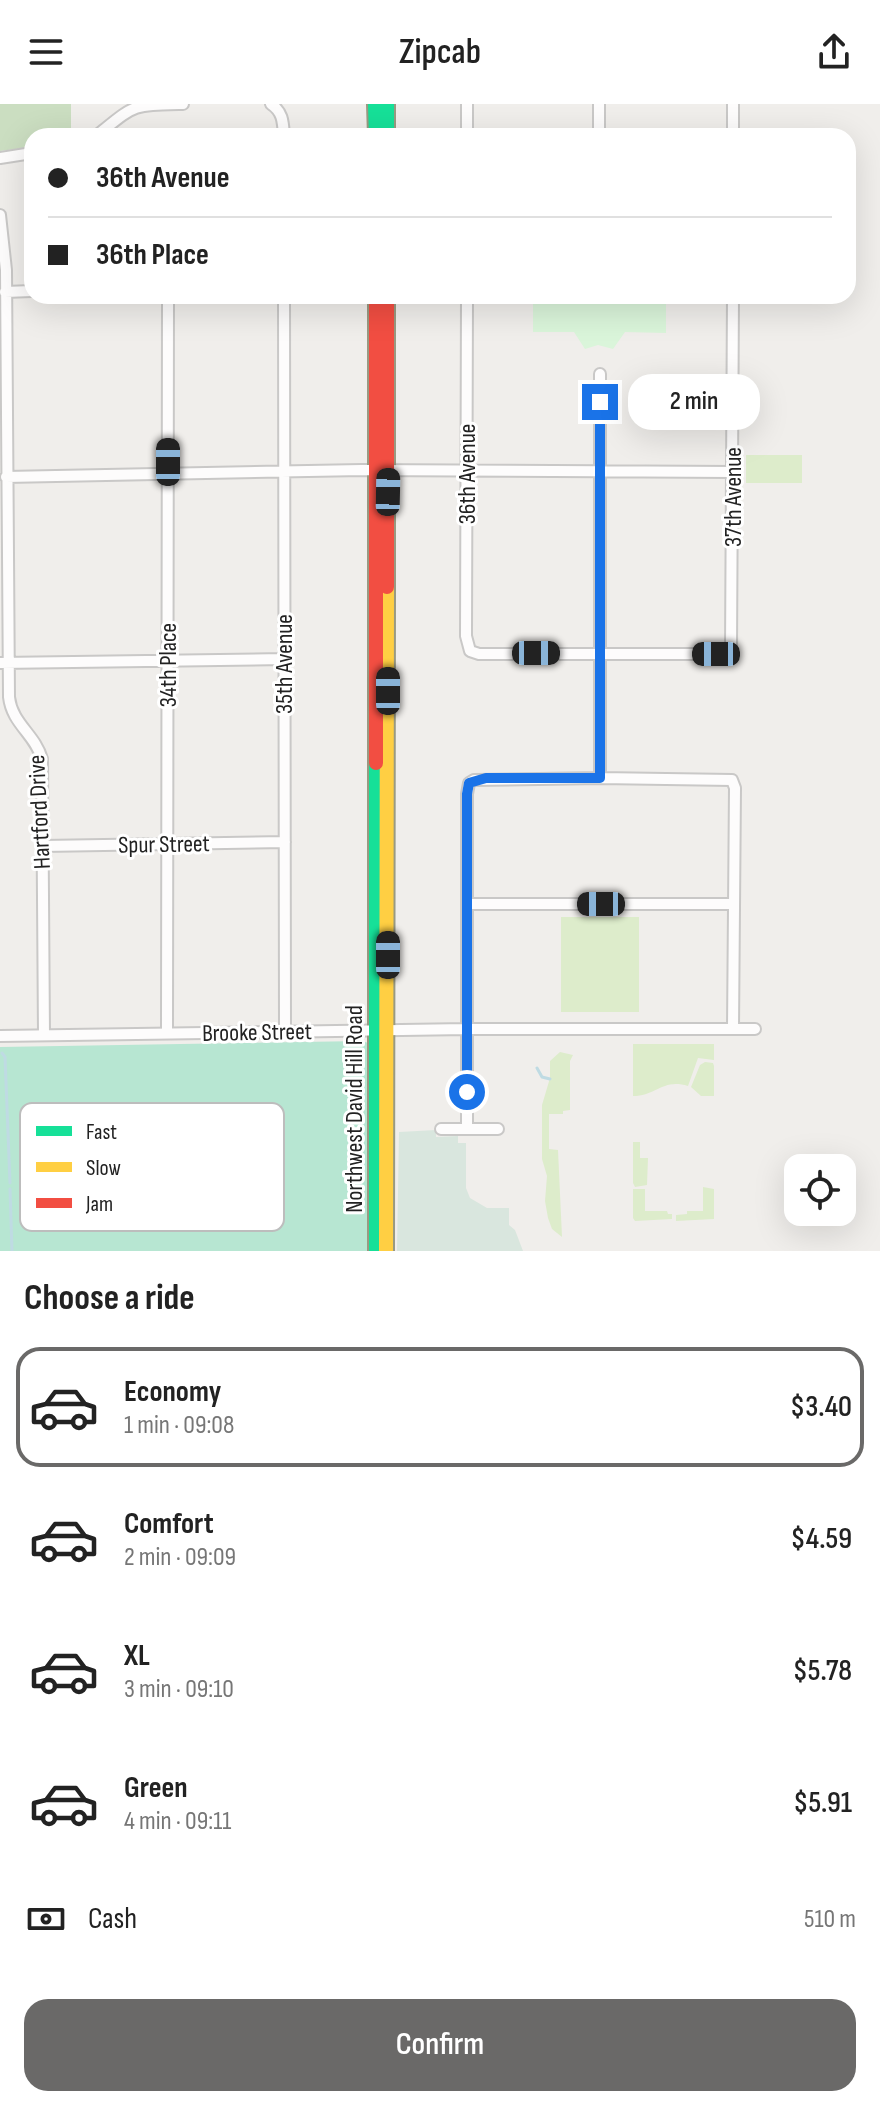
<!DOCTYPE html>
<html lang="en">
<head>
<meta charset="utf-8">
<style>
	body { margin:0; font-family:"Sofia Sans Condensed",sans-serif; background:#f6f6f6; color:#222; height:100vh; display:flex; flex-direction:column; font-size:30px; white-space:nowrap }
	* { box-sizing:border-box; margin:0 }
	p { font-size:26px; color:#767676 }
	.icon { flex:none; width:44px; height:44px; fill:none; stroke:currentColor; stroke-width:2; stroke-linecap:round; stroke-linejoin:round }
	.map { position:relative; height:1147px; overflow:hidden }
	.drawer { display:flex; flex-direction:column; background:#fff; flex:1 }
	.drawer>* { flex:none }
	.hud { position:absolute; left:24px; top:24px; width:832px; height:176px; border-radius:24px; box-shadow:0 8px 32px #0002; display:grid; align-content:center; height:176px; padding:0 24px; background:#fff }
	.controls { position:absolute; left:784px; top:1050px; display:grid; gap:16px }
	.controls a { display:grid; place-items:center; width:72px; height:72px; border-radius:16px; background:#fff; box-shadow:0 8px 32px #0002; font-size:40px }
	.end { position:absolute; width:36px; height:36px; margin:-18px; border:10px solid #1a73e8; background:#fff; box-shadow:0 0 0 4px #fff }
	.from { border-radius:50% }
	.bubble { position:absolute; height:56px; border-radius:24px; background:#fff; box-shadow:0 8px 32px #0002; font-size:26px; font-weight:600; line-height:56px; text-align:center }
	.car { position:absolute; width:24px; height:48px; margin:-24px -12px; border-radius:10px; box-shadow:0 0 6px 2px #0007; background:linear-gradient(#222 24%,#8ab4d8 0 40%,#222 0 76%,#8ab4d8 0 86%,#222 0) }
	.hud b { display:flex; align-items:center; gap:28px; height:76px; font-size:30px }
	.hud b+b { border-top:2px solid #e0e0e0 }
	.hud i { width:20px; height:20px; background:#222 }
	ul { padding:0; list-style:none }
	li { display:flex; align-items:center; gap:24px; height:120px; margin:0 16px 12px; padding:0 8px; border:4px solid transparent; border-radius:24px }
	li div { flex:1 }
	li b { display:block; font-size:30px }
	li em { font-style:normal; font-weight:600 }
	li.selected { border-color:#6a6968 }
	li>.icon { width:72px; height:72px; stroke-width:1.5 }
	h2 { padding:0 24px; font-size:36px; line-height:96px }
	.pay { display:flex; align-items:center; gap:20px; height:88px; padding:0 24px; font-size:30px }
	.pay p { margin-inline-start:auto }
	.action { display:flex; gap:16px; margin-top:auto; padding:16px 24px }
	.action a { flex:1; height:92px; border-radius:24px; background:#6a6968; color:#fff; font-size:32px; font-weight:600; line-height:92px; text-align:center }
	header { display:flex; justify-content:space-between; align-items:center; height:104px; padding:0 24px; background:#fff; font-size:36px; font-weight:600 }
	.map>svg:first-child { display:block }
</style>
</head>
<body>
<header><svg class="icon" aria-label="menu" viewBox="0 0 24 24"><path d="M4 6h16M4 12h16M4 18h16"/></svg>Zipcab<svg class="icon" aria-label="share" viewBox="0 0 24 24"><path d="M12 15V3M7 8l5-5 5 5M5 13v7h14v-7"/></svg></header>
<div class="map">
<svg width="880" height="1147" viewBox="0 0 880 1147">
	<rect width="100%" height="100%" fill="#f0eeeb"/>
	<!-- grass -->
	<path fill="#ddeccb" d="M746,351H802V379H746Z
		M561,813H639V908H561Z
		M633,940H714V956L698,954L688,982C663,974 656,992 633,992Z
		M560,948L573,951L570,957V1006L563,1007V1010H549V1045L558,1046L562,1133L552,1125L548,1114L545,1097L547,1072L542,1055V1001L550,974V957Z
		M705,958L713,959L714,962V992H701L691,983L700,961Z
		M633,1038H640V1054H648L647,1081L635,1083L633,1079Z
		M703,1083L714,1085V1115L676,1117V1111L687,1110V1107H703Z
		M633,1085H645V1107H667L668,1110H672V1115L635,1117L633,1114Z"/>
	<!-- forest -->
	<path fill="#cbdec1" d="M0,0H71V32H32V43L0,47Z"/>
	<!-- wetland -->
	<path fill="#d9e6de" d="M436,1026V1033L458,1032V1039H466V1084L470,1094L487,1104H509V1121L515,1126L523,1147H397L399,1028Z"/>
	<!-- park -->
	<path fill="#daf5da" d="M533,192H666V229L625,228L613,245L598,241L585,245L574,228H533Z"/>
	<!-- pitch -->
	<path fill="#b7e6d2" d="M363,937L368,939L371,944L372,1147H0V943Z"/>
	<g fill="none" stroke-linecap="round" stroke-linejoin="round">
		<!-- stream -->
		<path stroke="#bfdbe3" stroke-width="3" d="M2,949L5,953L10,1079
			M537,964L542,973L550,975
			M10,1085L12,1147"/>
		<!-- street casing -->
		<g stroke="#c9c8c7" stroke-width="14">
			<path id="street" d="M271,0C283,8 283,18 284,32
				M733,0V32
				M96,32C136,0 130,1 183,0
				M467,32V0
				M599,32V0
				M0,54L32,49
				M0,111L6,166L9,593C12,620 35,630 42,655L44,931
				M5,188L32,187
				M284,192L285,928
				M467,192L466,532L470,547L479,550H721L731,546L733,192
				M600,270V674
				M6,373L362,366L733,368
				M0,559L284,555
				M43,742L285,738
				M468,800H733
				M167,930L168,192
				M0,932L467,925H755
				M441,1025H498
				M467,1025V690L469,679L474,676L600,674L732,676L735,684L733,924"/>
		</g>
		<!-- fast casing -->
		<g stroke="#999a82" stroke-width="18">
			<path id="fast" d="M375,0L376,32
				M387,0V32
				M376,659V1147"/>
		</g>
		<!-- slow casing -->
		<g stroke="#999a82" stroke-width="18">
			<path id="slow" d="M386,1147L387,483"/>
		</g>
		<!-- jam casing -->
		<g stroke="#999a82" stroke-width="18">
			<path id="jam" d="M376,192V659
				M387,483V192"/>
		</g>
		<!-- street -->
		<use href="#street" stroke="#fdfcfc" stroke-width="10"/>
		<!-- fast -->
		<use href="#fast" stroke="#16e098" stroke-width="14"/>
		<!-- slow -->
		<use href="#slow" stroke="#ffcf43" stroke-width="14"/>
		<!-- jam -->
		<use href="#jam" stroke="#f24e42" stroke-width="14"/>
	</g>
	<g fill="none" stroke-linecap="round" stroke-linejoin="round">
		<!-- route -->
		<path stroke="#1a73e8" stroke-width="10" d="M467,988V690L469,679L486,674H600V298"/>
	</g>
	<g text-anchor="middle" stroke-width="6" stroke-linejoin="round" paint-order="stroke">
		<!-- street labels -->
		<g font-size="24" fill="#222" stroke="#fff">
			<text transform="translate(467 370) rotate(-90)" y="8">36th Avenue</text>
			<text transform="translate(733 393) rotate(-90)" y="8">37th Avenue</text>
			<text transform="translate(284 560) rotate(-90)" y="8">35th Avenue</text>
			<text transform="translate(168 561) rotate(-90)" y="8">34th Place</text>
			<text transform="translate(39 708) rotate(-93)" y="8">Hartford Drive</text>
			<text transform="translate(164 740) rotate(-1)" y="8">Spur Street</text>
			<text transform="translate(257 928) rotate(-1)" y="8">Brooke Street</text>
			<text transform="translate(354 1005) rotate(-90)" y="8">Northwest David Hill Road</text>
		</g>
	</g>
	<!-- legend -->
	<rect x="20" y="999" width="264" height="128" rx="12" fill="#fff" stroke="#bdbdbd" stroke-width="2"/>
	<rect x="36" y="1022" width="36" height="10" fill="#16e098"/>
	<rect x="36" y="1058" width="36" height="10" fill="#ffcf43"/>
	<rect x="36" y="1094" width="36" height="10" fill="#f24e42"/>
	<g font-size="22" fill="#222">
		<text x="86" y="1035">Fast</text>
		<text x="86" y="1071">Slow</text>
		<text x="86" y="1107">Jam</text>
	</g>
</svg>
<div class="controls">
<a><svg class="icon" aria-label="locate" viewBox="0 0 24 24"><circle cx="12" cy="12" r="6"/><path d="M12 2v4M12 18v4M2 12h4M18 12h4"/></svg></a>
</div>
<i class="end from" style="left:467px;top:988px"></i>
<i class="end" style="left:600px;top:298px"></i>
<div class="bubble" style="left:628px;top:270px;width:132px">2 min</div>
<i class="car" style="left:168px;top:358px;rotate:0deg"></i>
<i class="car" style="left:388px;top:388px;rotate:1deg"></i>
<i class="car" style="left:536px;top:549px;rotate:90deg"></i>
<i class="car" style="left:716px;top:550px;rotate:270deg"></i>
<i class="car" style="left:388px;top:587px;rotate:0deg"></i>
<i class="car" style="left:601px;top:800px;rotate:270deg"></i>
<i class="car" style="left:388px;top:851px;rotate:0deg"></i>
<div class="hud">
<b><i class="from"></i>36th Avenue</b>
<b><i></i>36th Place</b>
</div>
</div>
<section class="drawer">
<h2>Choose a ride</h2>
<ul>
<li class="selected"><svg class="icon" aria-label="car" viewBox="0 0 24 24"><path d="M5 17H2v-5l4-1 3-4h7l3 4 3 1v5h-3M9 17h6M6 11h13"/><circle cx="7" cy="17" r="2"/><circle cx="17" cy="17" r="2"/></svg><div><b>Economy</b><p>1 min · 09:08</p></div><em>$3.40</em></li>
<li><svg class="icon" aria-label="car" viewBox="0 0 24 24"><path d="M5 17H2v-5l4-1 3-4h7l3 4 3 1v5h-3M9 17h6M6 11h13"/><circle cx="7" cy="17" r="2"/><circle cx="17" cy="17" r="2"/></svg><div><b>Comfort</b><p>2 min · 09:09</p></div><em>$4.59</em></li>
<li><svg class="icon" aria-label="car" viewBox="0 0 24 24"><path d="M5 17H2v-5l4-1 3-4h7l3 4 3 1v5h-3M9 17h6M6 11h13"/><circle cx="7" cy="17" r="2"/><circle cx="17" cy="17" r="2"/></svg><div><b>XL</b><p>3 min · 09:10</p></div><em>$5.78</em></li>
<li><svg class="icon" aria-label="car" viewBox="0 0 24 24"><path d="M5 17H2v-5l4-1 3-4h7l3 4 3 1v5h-3M9 17h6M6 11h13"/><circle cx="7" cy="17" r="2"/><circle cx="17" cy="17" r="2"/></svg><div><b>Green</b><p>4 min · 09:11</p></div><em>$5.91</em></li>
</ul>
<div class="pay"><svg class="icon" aria-label="cash" viewBox="0 0 24 24"><path d="M3 7h18v10H3z"/><circle cx="12" cy="12" r="2"/></svg>Cash<p>510 m</p></div>
<div class="action"><a>Confirm</a></div>
</section>
</body>
</html>
